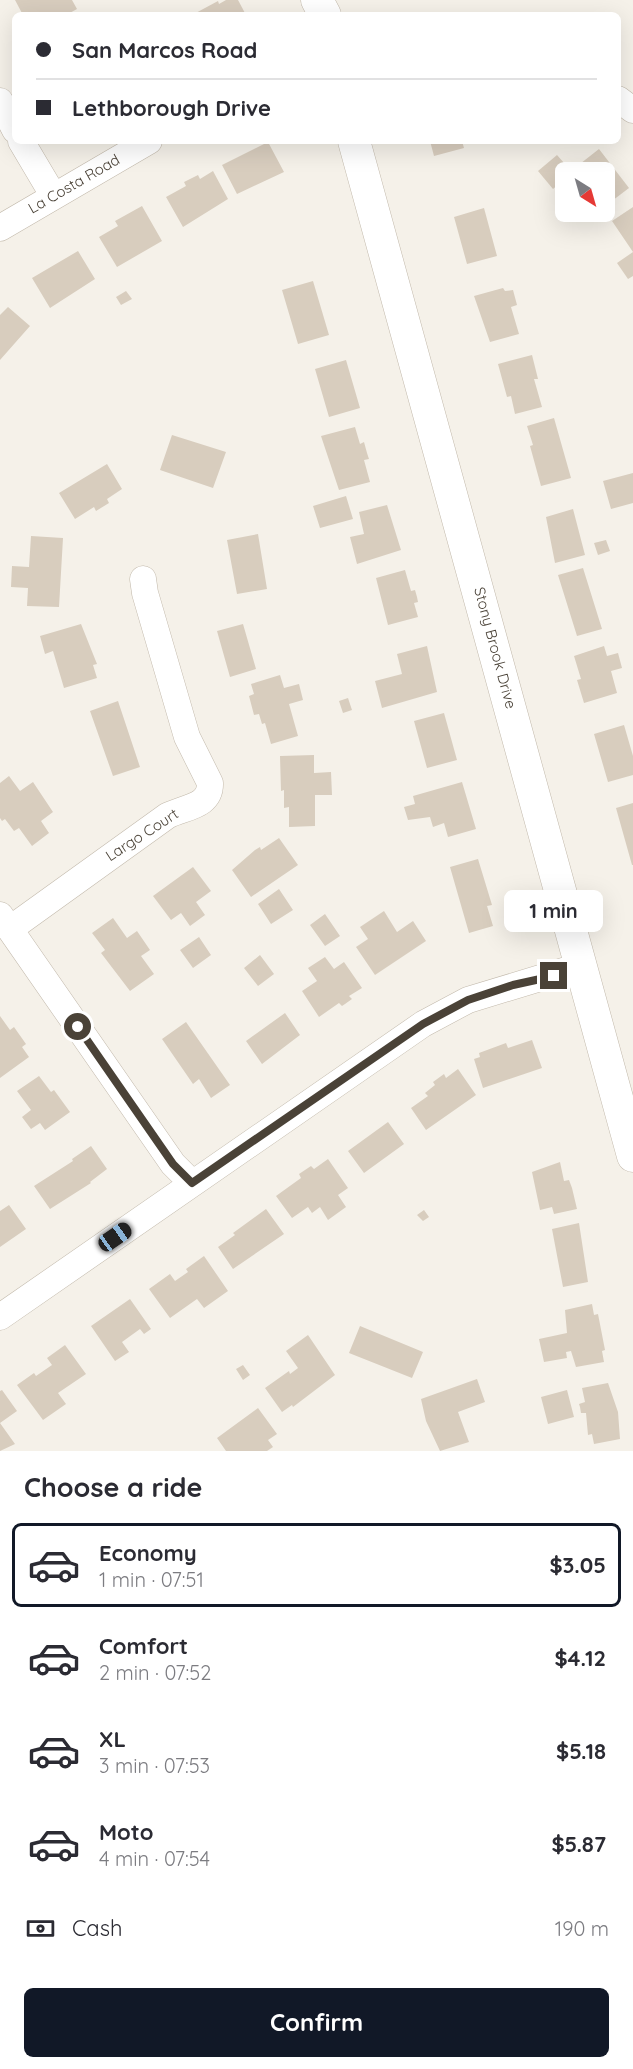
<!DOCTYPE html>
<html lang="en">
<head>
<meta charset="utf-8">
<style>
	body { margin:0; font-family:Quicksand,sans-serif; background:#f2f2f3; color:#2b2b33; height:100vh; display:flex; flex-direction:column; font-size:22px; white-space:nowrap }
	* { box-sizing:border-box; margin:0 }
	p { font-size:20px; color:#7c7c81 }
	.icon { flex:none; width:33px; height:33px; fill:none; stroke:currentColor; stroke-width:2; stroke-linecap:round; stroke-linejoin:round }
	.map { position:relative; height:1451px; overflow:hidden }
	.panel { display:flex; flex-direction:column; background:#fff; flex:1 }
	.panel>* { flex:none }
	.banner { position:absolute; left:12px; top:12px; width:609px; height:132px; border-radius:9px; box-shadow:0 6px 24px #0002; display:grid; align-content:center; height:132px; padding:0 24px; background:#fff }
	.needle { width:39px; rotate:143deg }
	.controls { position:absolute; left:555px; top:162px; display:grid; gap:12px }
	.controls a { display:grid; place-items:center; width:60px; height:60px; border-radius:9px; background:#fff; box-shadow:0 6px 24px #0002; font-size:30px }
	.end { position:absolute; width:27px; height:27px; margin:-14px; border:8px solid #4a4237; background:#fff; box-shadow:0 0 0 3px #fff }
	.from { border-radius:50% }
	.bubble { position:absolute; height:42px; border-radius:9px; background:#fff; box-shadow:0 6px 24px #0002; font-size:20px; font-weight:700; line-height:42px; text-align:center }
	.car { position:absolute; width:18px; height:36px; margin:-18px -9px; border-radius:8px; box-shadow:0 0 4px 2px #0007; background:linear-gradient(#222 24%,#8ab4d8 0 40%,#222 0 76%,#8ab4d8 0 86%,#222 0) }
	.banner b { display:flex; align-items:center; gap:21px; height:57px; font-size:22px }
	.banner b+b { border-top:2px solid #e1e1e2 }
	.banner i { width:15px; height:15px; background:#2b2b33 }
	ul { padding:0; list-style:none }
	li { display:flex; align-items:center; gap:18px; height:84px; margin:0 12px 9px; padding:0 12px; border:3px solid transparent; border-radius:9px }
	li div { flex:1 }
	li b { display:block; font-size:22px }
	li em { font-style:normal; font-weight:700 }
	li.selected { border-color:#111827 }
	li>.icon { width:54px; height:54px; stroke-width:1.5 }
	h2 { padding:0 24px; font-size:27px; line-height:72px }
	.pay { display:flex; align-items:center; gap:15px; height:66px; padding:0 24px; font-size:22px }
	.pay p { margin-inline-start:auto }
	.cta { display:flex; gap:12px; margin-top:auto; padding:12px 24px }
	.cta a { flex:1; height:69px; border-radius:9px; background:#111827; color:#fff; font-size:24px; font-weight:700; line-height:69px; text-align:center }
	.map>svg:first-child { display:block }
</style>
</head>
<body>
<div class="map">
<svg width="633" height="1451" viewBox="0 0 633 1451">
	<rect width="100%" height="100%" fill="#f5f1e9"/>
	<!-- building -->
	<path fill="#d8cdbe" d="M15,0H72L77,9L66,15H23Z
		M226,0H238L246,15H192L218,1L219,4Z
		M430,141H462L464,148L434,156Z
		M268,142L284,172L237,194L222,165Z
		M599,149L629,188L604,207V172H580L576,167Z
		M557,155L572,172H566V178L553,189L538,171Z
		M213,171L228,199L183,227L166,197L186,186L184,182L198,175L200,179Z
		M142,206L162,241L117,267L99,237L118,226L115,221Z
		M633,207V252L612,221Z
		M484,208L497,256L467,264L454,217Z
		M78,251L95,279L50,308L32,278Z
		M633,252V276L628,279L617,263Z
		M313,281L329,335L298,344L282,290Z
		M503,288L505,291L513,290L517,305L511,307L519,334L490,342L474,296Z
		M126,291L132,299L121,305L116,297Z
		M8,307L30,326L0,360V315Z
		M532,355L538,379H534L542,407L515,414L511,396L507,397L498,364Z
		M346,360L360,408L329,417L315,369Z
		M554,418L571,478L541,486L530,446L533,445L527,426Z
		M355,427L360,444L364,442L367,453L369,459L364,460L370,482L339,490L321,436Z
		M172,435L226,452L213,488L160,470Z
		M107,464L122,489L107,499L109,503L96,511L94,507L75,519L59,493Z
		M633,473V503L611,509L603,481Z
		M346,496L353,519L320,528L313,506Z
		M387,505L401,550L357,564L350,537L364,534L359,512Z
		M573,509L585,555L555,563L546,517Z
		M258,534L267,589L237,594L227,540Z
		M31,536L63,538L59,607L27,606L28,588L11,587L12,566L29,567Z
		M606,540L610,551L598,555L594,543Z
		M583,568L602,629L577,636L558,575Z
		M405,570L411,591L415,590L417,597L418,602L414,603L418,617L388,625L376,578Z
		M81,624L97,664L93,665L97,678L64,688L53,651L45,654L40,636Z
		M243,624L256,669L230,677L217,631Z
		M427,646L437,692L382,708L375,681L402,674L397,654Z
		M604,646L607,656L618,653L622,668L611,671L617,693L584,703L577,680L581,679L574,656Z
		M280,675L284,688L299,684L303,700L289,704L298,736L271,744L265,723L262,724L259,714L254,715L249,696L254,694L251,684Z
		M348,698L352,710L343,713L339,701Z
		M118,701L140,767L113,776L90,711Z
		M444,713L457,760L427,768L414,721Z
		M624,725L633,756V775L608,782L594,734Z
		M314,755V773L331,772L332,795H315V826L289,827V807L284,808V790L281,791L280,756Z
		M9,776L20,791L33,782L53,812L41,821L49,833L32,846L19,828L14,831L5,819L2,821L0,818V783Z
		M462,782L476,829L448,837L444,823L433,827L430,817L408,820L404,807L415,804L413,796Z
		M633,803V865H632L616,808Z
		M279,838L298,865L251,897L232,870L255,850L260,847L261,850Z
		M478,859L492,905L487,906L493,926L469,933L450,867Z
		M193,867L211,891L196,902L205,915L190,926L181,913L171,920L153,896Z
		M279,889L293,910L271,924L258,904Z
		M384,911L397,932L413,921L426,941L375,975L356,947L368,939L360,927Z
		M325,914L340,936L325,946L310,925Z
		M113,918L127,938L137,931L150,950L141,956L154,974L130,991L101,953L105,950L92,933Z
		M199,937L211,955L193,968L180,950Z
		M260,955L274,974L258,986L244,968Z
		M325,957L334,969L344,962L362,988L349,996L352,999L345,1004L342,1006L339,1003L319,1017L302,991L317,981L308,968Z
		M285,1013L300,1035L262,1064L246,1041Z
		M0,1016L10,1030L14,1027L26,1044L22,1047L29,1057L0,1078Z
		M186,1022L230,1085L211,1098L199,1079L193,1084L162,1039Z
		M532,1040L542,1068L483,1088L474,1059L480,1057L479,1053L506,1043L508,1048Z
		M458,1069L476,1095L426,1130L411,1108L428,1096L425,1093L435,1085L433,1082L444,1074L446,1078Z
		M39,1076L51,1092L54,1090L70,1112L45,1130L40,1123L31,1129L22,1117L31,1110L17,1091Z
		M388,1122L404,1144L364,1173L348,1151Z
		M91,1146L107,1169L90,1182L91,1183L50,1209L34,1186L73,1161L72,1159Z
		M328,1159L348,1188L338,1195L346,1207L328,1220L320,1207L312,1213L308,1207L292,1218L276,1196L301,1178L299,1174L311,1166L314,1169Z
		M560,1162L564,1181L569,1180L572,1188L577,1209L554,1214L552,1207L540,1210L532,1172Z
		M9,1205L26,1229L0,1247V1211Z
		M266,1209L284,1234L233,1269L218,1247L235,1235L233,1233Z
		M424,1210L429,1217L423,1221L417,1215Z
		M579,1223L588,1282L563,1287L552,1229Z
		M204,1256L228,1291L204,1308L197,1299L170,1318L149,1289L170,1274L175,1281L188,1272L186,1269Z
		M130,1299L151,1329L144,1334L140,1329L122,1342L129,1352L115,1361L91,1326Z
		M592,1304L594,1315L598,1314L605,1350L602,1351L604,1362L576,1367L571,1351L566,1352L567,1358L544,1362L539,1339L567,1333L565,1310Z
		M360,1326L423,1352L412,1378L349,1353Z
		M308,1335L335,1375L293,1407L292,1405L282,1412L265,1388L289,1371L290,1374L298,1368L286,1351Z
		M65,1345L86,1374L58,1393L66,1404L43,1420L17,1385L34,1373L36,1376L52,1365L47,1358Z
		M243,1365L250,1375L243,1380L236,1369Z
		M477,1379L485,1402L458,1412L469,1442L440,1451L426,1421L421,1399Z
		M608,1383L618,1412L620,1439L594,1444L592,1434L588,1435L586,1413H581L580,1407L579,1404L585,1402L582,1388Z
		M2,1390L17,1411L0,1423L15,1444L0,1451V1391Z
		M567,1390L574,1417L548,1424L541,1397Z
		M258,1408L277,1434L268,1440L273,1447L267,1451H226L217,1438Z"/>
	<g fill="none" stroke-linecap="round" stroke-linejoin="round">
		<!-- minor casing -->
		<g stroke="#c2b9ab" stroke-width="27">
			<path id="minor" d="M618,99L633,110
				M0,101L15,130
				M21,141L53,195
				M0,228L149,141
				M0,915L173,1164L192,1183
				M10,929L167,816C184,807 211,807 210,783L187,737L145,593L143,579
				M0,1317L423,1024L468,1000L583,965"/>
		</g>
		<!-- tertiary casing -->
		<g stroke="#c2b9ab" stroke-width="33">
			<path id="tertiary" d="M317,0L325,15
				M354,141L633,1156"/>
		</g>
		<!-- minor -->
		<use href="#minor" stroke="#fff" stroke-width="26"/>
		<!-- tertiary -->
		<use href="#tertiary" stroke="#fff" stroke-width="32"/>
	</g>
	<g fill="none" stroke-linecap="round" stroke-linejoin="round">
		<!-- route -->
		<path stroke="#4a4237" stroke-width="8" d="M78,1027L173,1164L192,1183L423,1024L468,1000L513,985L554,976"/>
	</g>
	<g text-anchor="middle" stroke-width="4.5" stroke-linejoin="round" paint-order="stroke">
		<!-- street labels -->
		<g font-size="15" fill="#4a4237" stroke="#fff">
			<text transform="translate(74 184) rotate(-30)" y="5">La Costa Road</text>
			<text transform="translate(495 648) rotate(75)" y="5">Stony Brook Drive</text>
			<text transform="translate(142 835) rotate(-33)" y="5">Largo Court</text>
		</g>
	</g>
</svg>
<div class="controls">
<a><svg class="needle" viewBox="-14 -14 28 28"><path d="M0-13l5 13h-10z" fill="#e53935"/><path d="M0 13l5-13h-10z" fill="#7c7c81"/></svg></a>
</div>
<i class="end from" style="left:78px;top:1027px"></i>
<i class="end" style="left:554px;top:976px"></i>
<div class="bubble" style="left:504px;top:890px;width:99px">1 min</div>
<i class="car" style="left:115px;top:1237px;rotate:55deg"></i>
<div class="banner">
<b><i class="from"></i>San Marcos Road</b>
<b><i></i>Lethborough Drive</b>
</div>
</div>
<section class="panel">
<h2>Choose a ride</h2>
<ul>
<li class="selected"><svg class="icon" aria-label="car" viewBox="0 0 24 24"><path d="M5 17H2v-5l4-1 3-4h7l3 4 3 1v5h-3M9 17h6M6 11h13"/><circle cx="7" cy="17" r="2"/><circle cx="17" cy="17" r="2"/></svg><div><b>Economy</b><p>1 min · 07:51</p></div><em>$3.05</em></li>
<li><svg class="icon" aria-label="car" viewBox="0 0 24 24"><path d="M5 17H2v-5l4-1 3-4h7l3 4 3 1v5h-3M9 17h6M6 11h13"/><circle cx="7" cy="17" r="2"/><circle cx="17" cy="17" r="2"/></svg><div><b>Comfort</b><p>2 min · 07:52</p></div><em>$4.12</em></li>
<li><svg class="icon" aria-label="car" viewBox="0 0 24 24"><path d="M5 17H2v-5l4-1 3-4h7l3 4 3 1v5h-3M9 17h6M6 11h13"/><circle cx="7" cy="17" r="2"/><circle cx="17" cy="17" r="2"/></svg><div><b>XL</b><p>3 min · 07:53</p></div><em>$5.18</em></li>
<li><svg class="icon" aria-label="car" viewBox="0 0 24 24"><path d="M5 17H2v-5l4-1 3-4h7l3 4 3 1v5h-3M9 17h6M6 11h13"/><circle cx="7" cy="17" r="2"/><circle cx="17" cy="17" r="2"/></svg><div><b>Moto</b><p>4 min · 07:54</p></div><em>$5.87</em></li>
</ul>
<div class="pay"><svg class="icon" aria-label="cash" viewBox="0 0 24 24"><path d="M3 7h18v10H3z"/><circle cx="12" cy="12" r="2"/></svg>Cash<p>190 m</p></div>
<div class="cta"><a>Confirm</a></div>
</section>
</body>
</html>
